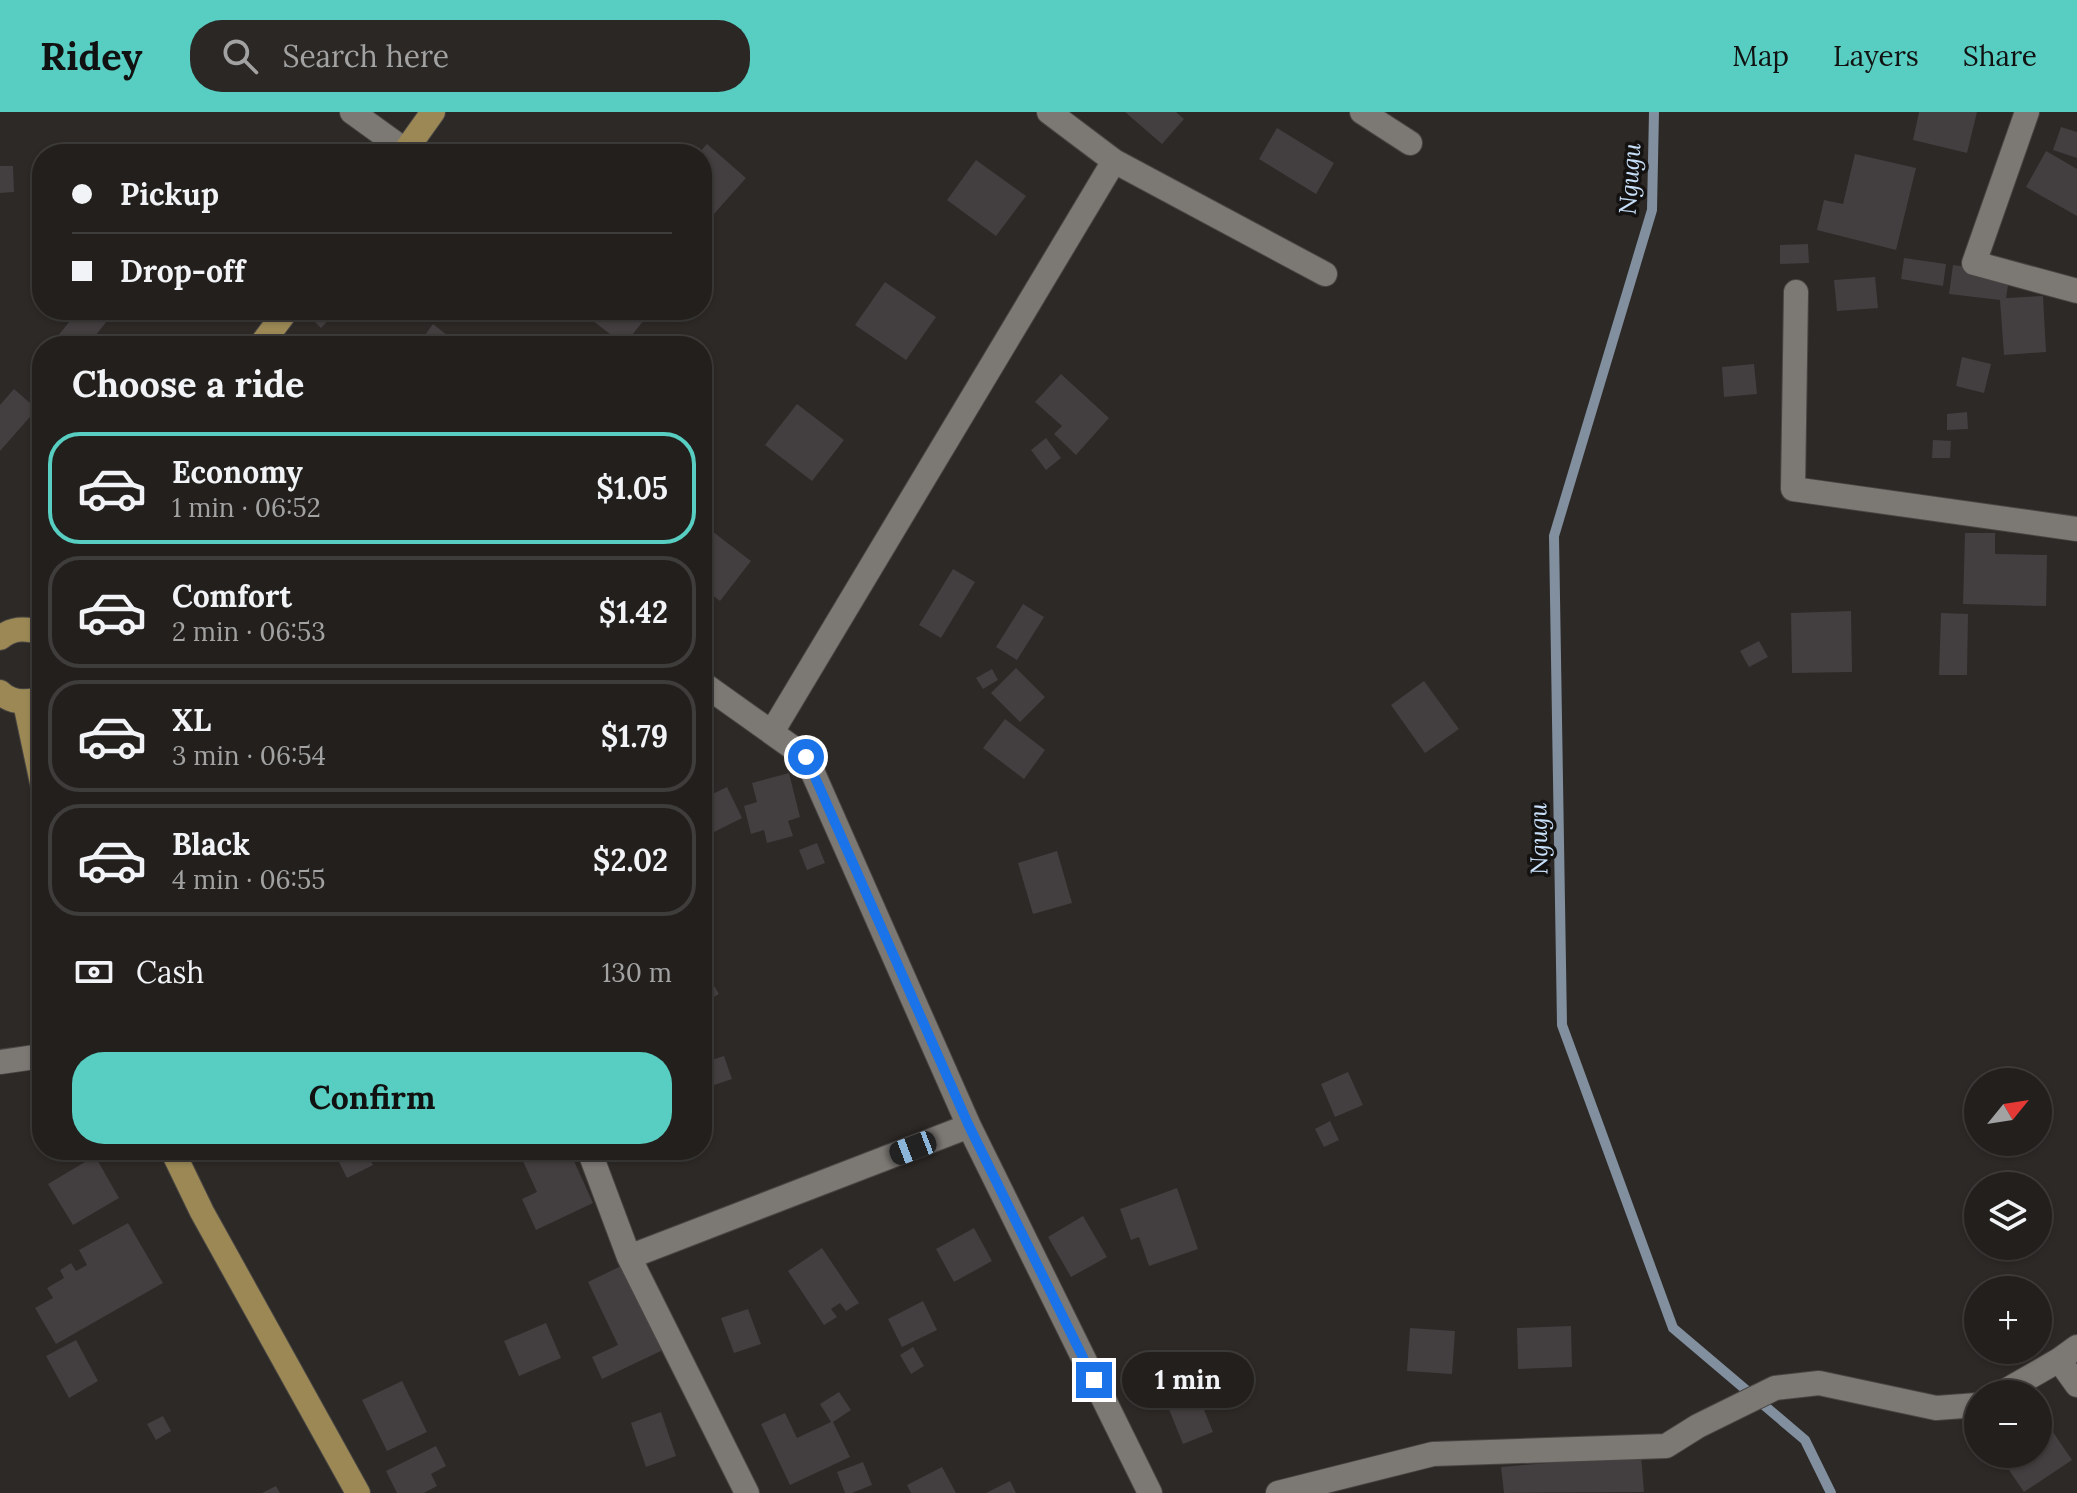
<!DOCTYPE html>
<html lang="en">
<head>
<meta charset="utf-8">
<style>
	body { margin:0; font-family:Lora,serif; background:#2a2725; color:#f1f3f6; height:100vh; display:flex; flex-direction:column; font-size:30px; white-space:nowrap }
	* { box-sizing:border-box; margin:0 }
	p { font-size:26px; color:#a2a2a3 }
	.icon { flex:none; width:44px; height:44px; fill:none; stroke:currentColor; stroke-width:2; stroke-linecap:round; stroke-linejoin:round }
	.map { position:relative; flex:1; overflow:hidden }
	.side { position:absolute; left:32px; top:224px; width:680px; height:824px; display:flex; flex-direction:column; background:#221f1c; border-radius:32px; box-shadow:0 2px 6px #0004,0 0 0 2px #3f3d3b }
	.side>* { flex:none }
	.banner { position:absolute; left:32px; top:32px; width:680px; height:176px; border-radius:32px; box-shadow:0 2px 6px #0004,0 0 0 2px #3f3d3b; display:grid; align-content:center; height:176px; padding:0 40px; background:#221f1c }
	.needle { width:52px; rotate:60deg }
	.tools { position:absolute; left:1964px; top:956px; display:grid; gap:16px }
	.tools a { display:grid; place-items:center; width:88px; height:88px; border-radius:50%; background:#221f1c; box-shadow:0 2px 6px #0004,0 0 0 2px #3f3d3b; font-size:40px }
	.end { position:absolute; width:36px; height:36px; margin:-18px; border:10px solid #1a73e8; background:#fff; box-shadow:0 0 0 4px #fff }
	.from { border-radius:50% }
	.bubble { position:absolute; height:56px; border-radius:28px; background:#221f1c; box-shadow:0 2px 6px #0004,0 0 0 2px #3f3d3b; font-size:26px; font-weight:800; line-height:56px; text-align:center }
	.car { position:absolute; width:24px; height:48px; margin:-24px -12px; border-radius:10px; box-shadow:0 0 6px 2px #0007; background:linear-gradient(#222 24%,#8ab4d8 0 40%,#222 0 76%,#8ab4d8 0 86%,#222 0) }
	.banner b { display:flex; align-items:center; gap:28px; height:76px; font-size:30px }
	.banner b+b { border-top:2px solid #3f3d3b }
	.banner i { width:20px; height:20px; background:#f1f3f6 }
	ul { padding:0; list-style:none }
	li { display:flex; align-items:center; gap:24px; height:112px; margin:0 16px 12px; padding:0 24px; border:4px solid #3f3d3b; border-radius:32px }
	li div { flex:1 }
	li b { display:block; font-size:30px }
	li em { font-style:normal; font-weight:800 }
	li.selected { border-color:#57cec1 }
	li>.icon { width:72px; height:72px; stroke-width:1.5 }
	h2 { padding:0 40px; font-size:36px; line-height:96px }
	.pay { display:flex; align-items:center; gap:20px; height:88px; padding:0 40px; font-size:30px }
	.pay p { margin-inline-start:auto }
	.cta { display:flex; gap:16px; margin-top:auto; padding:16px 40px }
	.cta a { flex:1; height:92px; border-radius:32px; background:#57cec1; color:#111; font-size:32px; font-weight:800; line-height:92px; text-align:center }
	header { display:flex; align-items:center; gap:48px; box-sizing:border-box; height:112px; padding:0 40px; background:#57cec1; color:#111 }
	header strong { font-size:38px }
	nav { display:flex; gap:44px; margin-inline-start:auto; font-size:28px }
	.search { width:560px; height:72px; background:#2a2725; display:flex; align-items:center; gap:20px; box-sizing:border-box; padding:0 28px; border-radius:32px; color:#a2a2a3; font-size:30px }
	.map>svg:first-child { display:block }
</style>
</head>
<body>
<header>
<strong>Ridey</strong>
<div class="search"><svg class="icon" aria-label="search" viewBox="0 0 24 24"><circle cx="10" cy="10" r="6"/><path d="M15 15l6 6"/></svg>Search here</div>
<nav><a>Map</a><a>Layers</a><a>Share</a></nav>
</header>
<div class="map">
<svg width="2077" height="1381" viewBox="0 0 2077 1381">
	<rect width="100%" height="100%" fill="#2d2926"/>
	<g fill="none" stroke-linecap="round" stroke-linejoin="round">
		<!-- stream -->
		<path stroke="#818f9e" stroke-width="10" d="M1654,0L1652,98L1554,424L1562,913L1673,1216L1805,1328L1831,1381"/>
	</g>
	<!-- building -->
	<path fill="#433e40" d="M1125,0H1176L1184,7L1162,32Z
		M1919,0H1977L1967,41L1913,28Z
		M2061,15L2077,20V46L2053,38Z
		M1277,16L1334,51L1316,82L1259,47Z
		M707,32L746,66L713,103L702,94V42H698Z
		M2046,39L2077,57V104L2026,75Z
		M1855,42L1916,56L1896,138L1817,118L1824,88L1843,92Z
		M976,48L1026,84L996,124L947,88Z
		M0,54H13L14,80L0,81Z
		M1808,132L1809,151L1780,152V133Z
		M1904,146L1946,152L1943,174L1901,167Z
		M1953,153L2010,161L2006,186L2043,184L2046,240L2004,243L2000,188L1949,182Z
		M1875,165L1878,196L1837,199L1834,168Z
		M885,170L936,205L906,248L855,213Z
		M79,198H116L87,234H55L52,231Z
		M311,198H338L321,216L307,202Z
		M579,198H652L624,233Z
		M433,212L461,234H417Z
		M1962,245L1991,252L1984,281L1956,274Z
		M1754,252L1757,282L1724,285L1722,255Z
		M1061,262L1109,306L1076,343L1054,322L1062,314L1035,290Z
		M14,277L37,297L0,339V293Z
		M797,292L844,328L812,369L765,333Z
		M1967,300L1968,317L1947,318V302Z
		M1046,326L1061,346L1046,358L1031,338Z
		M1933,328L1951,329L1950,346H1932Z
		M704,413L751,449L720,489L702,475V415Z
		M1965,421H1995V442L2047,443L2046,494L1963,492Z
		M953,457L975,470L941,526L919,513Z
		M1023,492L1044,505L1017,548L996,535Z
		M1851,499L1852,560L1792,561L1791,501Z
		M1941,501L1968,502L1967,563H1939Z
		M1759,529L1768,545L1749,555L1740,539Z
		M1016,556L1045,585L1020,610L991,581Z
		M992,557L998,568L983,577L976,566Z
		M1424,569L1459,617L1425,641L1391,593Z
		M1005,607L1045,638L1024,667L983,636Z
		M789,661L800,705L788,709L793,724L767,731L764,718L751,722L744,694L757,690L752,671Z
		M727,675L742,706L702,726V687Z
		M817,731L825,751L807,758L799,738Z
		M1057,739L1072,791L1033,802L1018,751Z
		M702,854L719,882L702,892Z
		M724,944L732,967L705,976L702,968V951Z
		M1348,960L1363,993L1335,1005L1321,972Z
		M1330,1009L1339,1028L1324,1035L1315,1017Z
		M333,1038H365L373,1053L347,1066Z
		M542,1038H569L593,1091L536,1118L522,1087L537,1080L522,1047Z
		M95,1044L119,1086L73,1113L48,1072Z
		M1177,1076L1198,1137L1149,1154L1139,1125L1131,1128L1120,1097Z
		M1083,1104L1107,1145L1071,1165L1048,1125Z
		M128,1111L163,1171L56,1232L35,1196L53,1186L47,1176L64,1166L60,1158L71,1151L76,1159L87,1153L79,1138Z
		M974,1116L992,1149L954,1170L936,1137Z
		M822,1136L859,1191L846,1199L840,1191L831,1197L837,1205L824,1213L788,1159Z
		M623,1153L663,1238L602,1267L592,1245L618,1233L588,1170Z
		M923,1189L937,1218L902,1235L888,1207Z
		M748,1197L761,1232L734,1241L721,1206Z
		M546,1211L561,1246L519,1264L504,1229Z
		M1571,1214L1572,1255L1518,1257L1517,1216Z
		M1410,1216L1455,1219L1452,1262L1407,1259Z
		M76,1228L98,1269L69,1286L46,1244Z
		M913,1235L924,1254L911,1262L900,1243Z
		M402,1269L427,1320L387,1339L362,1288Z
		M1194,1273L1213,1320L1183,1332L1164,1285Z
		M839,1280L851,1298L833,1310L850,1345L790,1373L761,1312L785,1301L797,1326L831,1310L820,1292Z
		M661,1300L676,1344L646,1355L631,1311Z
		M2040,1301L2072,1348L2024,1380L1998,1342H2038V1303Z
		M163,1304L171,1319L156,1328L147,1312Z
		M436,1334L446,1354L431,1362L437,1374L424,1381H397L386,1359Z
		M1641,1343L1644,1380L1504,1381L1501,1355Z
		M863,1350L872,1373L852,1381H845L837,1360Z
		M942,1355L956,1381H911L907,1373Z
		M1010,1369L1016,1381H986Z
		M276,1374L280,1381H262Z"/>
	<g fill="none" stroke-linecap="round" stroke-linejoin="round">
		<!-- minor casing -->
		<g stroke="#484543" stroke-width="26">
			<path id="minor" d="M352,0L406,39
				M1049,0L1114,49L1325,162
				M1362,0L1410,31
				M2027,0L1974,151L2077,179
				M1796,180L1793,377L2077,417
				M702,571L806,645L969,1014L1150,1381
				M772,620L1114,49
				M0,950L42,944
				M589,1038L629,1145L747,1381
				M629,1145L969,1014
				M2059,1248L2077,1273
				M2000,1282L2059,1248L2077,1235
				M1278,1381L1433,1342L1666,1334L1698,1314L1775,1276L1819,1271L1936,1296L1978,1293"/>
		</g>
		<!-- major casing -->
		<g stroke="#484543" stroke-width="26">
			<path id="major" d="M403,42L433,0
				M260,234L287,198
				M0,526C13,515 27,516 42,521
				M0,580C12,592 27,591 42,586
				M25,591L42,671
				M172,1038L202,1100L358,1381"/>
		</g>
		<!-- minor -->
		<use href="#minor" stroke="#7c7874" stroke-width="24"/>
		<!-- major -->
		<use href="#major" stroke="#9b8855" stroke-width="24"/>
	</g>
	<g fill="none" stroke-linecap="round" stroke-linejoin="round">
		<!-- route -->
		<path stroke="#1a73e8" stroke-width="10" d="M806,645L969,1014L1094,1268"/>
	</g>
	<g text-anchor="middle" stroke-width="7" stroke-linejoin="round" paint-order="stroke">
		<!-- water labels -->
		<g font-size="24" font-style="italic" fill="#c8e0fa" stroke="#141211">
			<text transform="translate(1630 67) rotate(-86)" y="8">Ngugu</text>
			<text transform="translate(1539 727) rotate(-91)" y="8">Ngugu</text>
		</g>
	</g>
</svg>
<div class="tools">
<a><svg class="needle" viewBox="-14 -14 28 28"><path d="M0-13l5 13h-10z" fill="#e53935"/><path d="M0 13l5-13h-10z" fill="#a2a2a3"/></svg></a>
<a><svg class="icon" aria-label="layers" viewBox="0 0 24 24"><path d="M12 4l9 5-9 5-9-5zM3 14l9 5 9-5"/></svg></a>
<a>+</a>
<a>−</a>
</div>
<i class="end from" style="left:806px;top:645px"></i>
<i class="end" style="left:1094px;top:1268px"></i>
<div class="bubble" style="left:1122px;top:1240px;width:132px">1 min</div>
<i class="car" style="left:913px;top:1036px;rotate:249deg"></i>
<div class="banner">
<b><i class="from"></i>Pickup</b>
<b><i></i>Drop-off</b>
</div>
<section class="side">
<h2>Choose a ride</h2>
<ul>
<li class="selected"><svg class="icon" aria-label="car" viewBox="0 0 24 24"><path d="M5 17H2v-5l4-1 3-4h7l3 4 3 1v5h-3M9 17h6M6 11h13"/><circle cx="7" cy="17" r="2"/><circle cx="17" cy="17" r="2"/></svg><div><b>Economy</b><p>1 min · 06:52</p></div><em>$1.05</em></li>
<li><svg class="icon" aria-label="car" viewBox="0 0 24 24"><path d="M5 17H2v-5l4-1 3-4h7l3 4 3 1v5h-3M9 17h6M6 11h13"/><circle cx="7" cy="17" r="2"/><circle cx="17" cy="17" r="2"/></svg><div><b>Comfort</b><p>2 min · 06:53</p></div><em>$1.42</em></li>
<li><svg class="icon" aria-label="car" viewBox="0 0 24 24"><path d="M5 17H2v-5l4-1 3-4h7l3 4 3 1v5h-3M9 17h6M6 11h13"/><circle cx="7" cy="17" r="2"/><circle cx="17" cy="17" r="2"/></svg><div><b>XL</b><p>3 min · 06:54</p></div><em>$1.79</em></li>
<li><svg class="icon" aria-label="car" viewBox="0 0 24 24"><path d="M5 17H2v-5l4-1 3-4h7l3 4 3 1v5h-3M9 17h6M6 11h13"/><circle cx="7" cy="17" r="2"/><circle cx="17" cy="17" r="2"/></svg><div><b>Black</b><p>4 min · 06:55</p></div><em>$2.02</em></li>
</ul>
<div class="pay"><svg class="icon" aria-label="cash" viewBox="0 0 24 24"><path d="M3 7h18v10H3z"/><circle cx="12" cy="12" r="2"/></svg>Cash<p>130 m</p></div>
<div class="cta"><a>Confirm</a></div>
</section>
</div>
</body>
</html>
